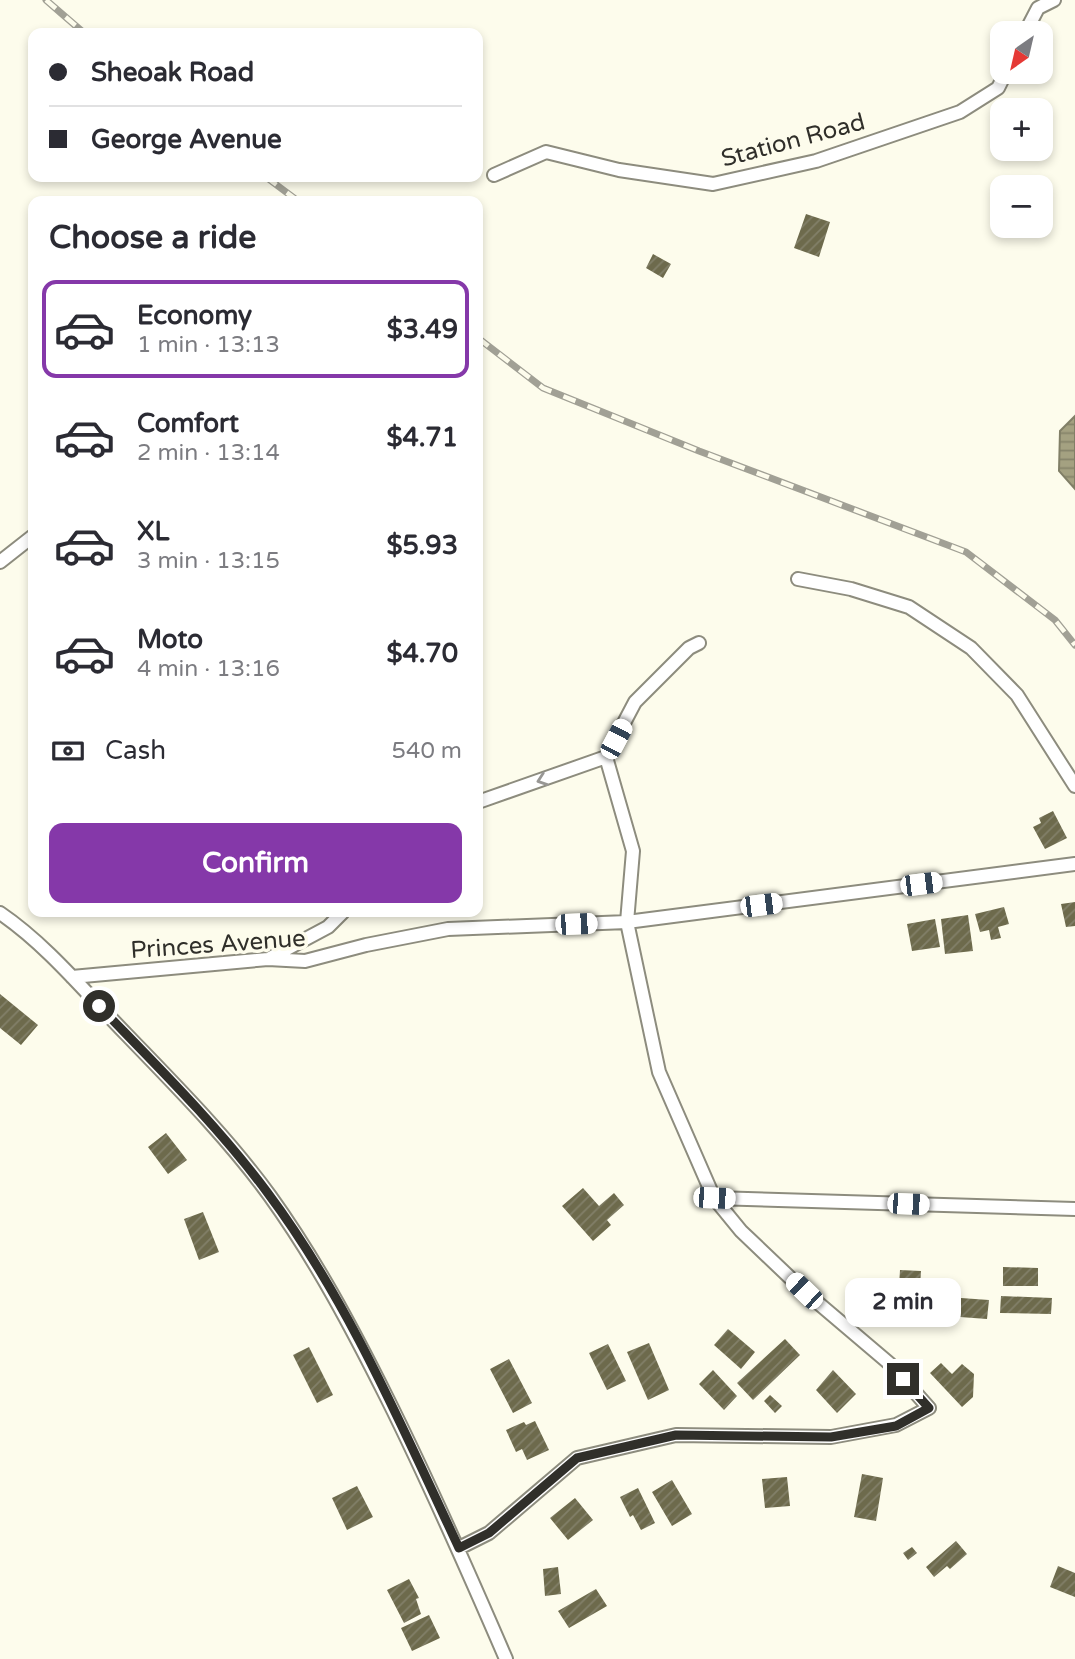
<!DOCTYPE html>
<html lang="en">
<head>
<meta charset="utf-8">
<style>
	body { margin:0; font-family:"Varela Round",sans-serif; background:#f2f2f3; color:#2b2b33; height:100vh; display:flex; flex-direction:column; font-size:26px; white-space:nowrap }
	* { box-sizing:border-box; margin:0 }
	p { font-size:23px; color:#7c7c81 }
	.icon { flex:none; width:38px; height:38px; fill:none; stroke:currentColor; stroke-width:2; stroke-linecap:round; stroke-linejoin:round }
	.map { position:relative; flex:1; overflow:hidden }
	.drawer { position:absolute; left:28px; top:196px; width:455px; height:721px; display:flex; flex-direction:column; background:#fff; border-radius:14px; box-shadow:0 4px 10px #0003 }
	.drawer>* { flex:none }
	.top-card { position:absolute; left:28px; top:28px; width:455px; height:154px; border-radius:14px; box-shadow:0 4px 10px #0003; display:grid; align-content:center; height:154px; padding:0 21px; background:#fff }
	.needle { width:46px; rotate:214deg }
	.fabs { position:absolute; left:990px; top:21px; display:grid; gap:14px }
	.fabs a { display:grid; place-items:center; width:63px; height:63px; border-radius:14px; background:#fff; box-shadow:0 4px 10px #0003; font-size:35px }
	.end { position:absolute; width:32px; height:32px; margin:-16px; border:9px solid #302f2a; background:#fff; box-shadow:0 0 0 4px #fff }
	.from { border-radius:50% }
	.bubble { position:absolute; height:49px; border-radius:14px; background:#fff; box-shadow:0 4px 10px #0003; font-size:23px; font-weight:800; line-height:49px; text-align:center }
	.car { position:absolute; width:21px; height:42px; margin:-21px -10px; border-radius:9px; box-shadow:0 0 5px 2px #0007; background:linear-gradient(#fff 24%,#345 0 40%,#fff 0 76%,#345 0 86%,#fff 0) }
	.top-card b { display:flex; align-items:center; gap:24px; height:66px; font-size:26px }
	.top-card b+b { border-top:2px solid #e1e1e2 }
	.top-card i { width:18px; height:18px; background:#2b2b33 }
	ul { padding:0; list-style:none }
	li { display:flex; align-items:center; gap:21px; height:98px; margin:0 14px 10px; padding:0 7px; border:4px solid transparent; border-radius:14px }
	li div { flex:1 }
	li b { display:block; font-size:26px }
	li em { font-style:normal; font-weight:800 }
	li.current { border-color:#8538a9 }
	li>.icon { width:63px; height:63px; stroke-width:1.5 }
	h2 { padding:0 21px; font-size:32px; line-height:84px }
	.pay { display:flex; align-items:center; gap:18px; height:77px; padding:0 21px; font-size:26px }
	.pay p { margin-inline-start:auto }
	.primary-button { display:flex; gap:14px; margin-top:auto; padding:14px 21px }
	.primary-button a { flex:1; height:80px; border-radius:14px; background:#8538a9; color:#fff; font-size:28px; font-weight:800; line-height:80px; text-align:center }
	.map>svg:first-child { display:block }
</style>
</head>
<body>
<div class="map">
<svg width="1075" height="1659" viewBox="0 0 1075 1659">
	<defs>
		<pattern id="water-rules" width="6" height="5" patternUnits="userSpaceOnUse" patternTransform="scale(1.75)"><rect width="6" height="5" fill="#a4a181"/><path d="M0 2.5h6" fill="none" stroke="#86846a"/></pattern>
		<pattern id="building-hatch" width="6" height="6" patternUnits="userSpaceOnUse" patternTransform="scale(1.75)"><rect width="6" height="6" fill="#6d6a4c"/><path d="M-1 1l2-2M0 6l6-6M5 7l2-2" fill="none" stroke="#828069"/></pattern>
	</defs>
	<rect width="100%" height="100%" fill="#fdfcec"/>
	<!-- water -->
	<path fill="url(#water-rules)" stroke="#817f67" stroke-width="2" d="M1075,416V489L1059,471L1060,431Z"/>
	<!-- building -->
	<path fill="url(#building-hatch)" d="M806,214L830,222L819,257L794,248Z
		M653,254L671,264L663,278L646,268Z
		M1053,811L1067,838L1045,849L1033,827L1041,823L1039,818Z
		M1075,902V926L1066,927L1061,904Z
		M1004,907L1009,924L998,927L1001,938L991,940L989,930L980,932L975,914Z
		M968,915L973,951L945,954L941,919Z
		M935,919L940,947L912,951L907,924Z
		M0,994L38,1025L21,1045L0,1028Z
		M166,1133L187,1160L168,1174L148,1147Z
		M583,1188L599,1206L614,1193L624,1205L607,1220L611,1225L593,1241L562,1206Z
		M203,1212L219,1252L199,1260L184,1219Z
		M1003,1267L1038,1268V1286H1003Z
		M900,1270L921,1271L919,1303L898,1302Z
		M874,1280L888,1281L887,1314L869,1313L870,1302L853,1301L854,1281L874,1282Z
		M928,1296L954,1298L952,1321L926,1319Z
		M1001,1296L1052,1298L1051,1314L1000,1313Z
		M961,1298L989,1300L987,1319L960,1317Z
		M728,1329L755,1352L741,1369L714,1345Z
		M785,1339L800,1355L753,1400L737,1383Z
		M649,1343L669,1390L648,1400L627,1352Z
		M608,1344L626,1381L607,1390L589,1353Z
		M309,1347L333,1395L317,1403L293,1355Z
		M509,1359L532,1403L513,1413L490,1369Z
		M941,1363L952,1374L962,1364L974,1374L973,1397L962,1407L930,1373Z
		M713,1370L737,1396L724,1410L699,1384Z
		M833,1370L856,1394L837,1413L816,1390Z
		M770,1395L782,1406L775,1413L764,1401Z
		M535,1421L549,1450L527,1460L522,1449L516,1452L506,1430L524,1422L526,1425Z
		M862,1474L883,1478L876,1521L854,1517Z
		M787,1477L790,1506L765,1508L762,1479Z
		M672,1480L692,1514L672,1526L652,1492Z
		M357,1486L373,1517L347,1530L332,1498Z
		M638,1488L655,1523L641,1530L633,1515L630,1517L620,1497Z
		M575,1498L593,1520L568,1540L550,1518Z
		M956,1541L967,1554L950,1569L947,1566L934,1577L926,1567Z
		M912,1547L917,1553L908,1560L903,1553Z
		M1058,1566L1075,1573V1597L1050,1587Z
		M558,1567L561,1594L545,1596L543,1569Z
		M409,1579L419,1598L416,1599L421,1614L404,1623L387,1590Z
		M596,1589L607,1606L569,1628L558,1611Z
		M429,1615L440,1638L412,1651L401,1628Z"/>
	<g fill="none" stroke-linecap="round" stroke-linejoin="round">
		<!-- street casing -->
		<g stroke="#8d8c7e" stroke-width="16">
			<path id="street" d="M1025,33L1038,8L1054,0
				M494,175L546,152L619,170L713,184L816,161L960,112L998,88L1006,72
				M0,562L33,536
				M798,579L851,589L909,607L971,648L1017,695L1075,786
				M606,757L635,702L689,648L699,643
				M478,802L606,757
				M0,913C47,945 86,993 126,1034C176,1086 228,1138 270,1196C316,1260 352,1328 387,1398C430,1484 468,1571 506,1659
				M270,958L328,927L343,912
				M72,977L268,959L305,961L366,945L448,929L627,922L1075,864
				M714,1198L1075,1209
				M459,1548L489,1533L577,1458L676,1435L831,1437L896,1425L929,1408L890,1364L804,1291L741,1231L714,1198L659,1072L627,922L633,851L606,757"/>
		</g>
		<!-- street -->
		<use href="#street" stroke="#fff" stroke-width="12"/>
		<!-- rail casing -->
		<g stroke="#a1a095" stroke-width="7">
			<path id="rail" d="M46,0L84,33
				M266,177L298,201
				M478,338L543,388L699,451L966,552L1055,620L1075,645"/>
		</g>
		<!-- rail -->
		<use href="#rail" stroke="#fdfcec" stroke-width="4.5" stroke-dasharray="13" stroke-linecap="butt"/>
	</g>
	<!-- one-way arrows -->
	<defs><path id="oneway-chevron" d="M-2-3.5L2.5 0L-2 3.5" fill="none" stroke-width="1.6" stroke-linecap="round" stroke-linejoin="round" transform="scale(1.75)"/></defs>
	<use stroke="#989794" href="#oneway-chevron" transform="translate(542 780) rotate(161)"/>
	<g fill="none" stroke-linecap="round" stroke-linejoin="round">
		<!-- route -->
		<path stroke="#302f2a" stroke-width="9" d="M99,1006C157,1066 217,1125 267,1192C348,1300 402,1427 459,1548L489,1533L577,1458L676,1435L831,1437L896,1426L929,1408L903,1379"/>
	</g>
	<g text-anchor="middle" stroke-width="7" stroke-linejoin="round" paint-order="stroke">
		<!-- street labels -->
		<g font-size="24" fill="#302f2a" stroke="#fdfcec">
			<text transform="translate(793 140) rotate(-15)" y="8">Station Road</text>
			<text transform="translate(218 944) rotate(-4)" y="8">Princes Avenue</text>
		</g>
	</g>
</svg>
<div class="fabs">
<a><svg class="needle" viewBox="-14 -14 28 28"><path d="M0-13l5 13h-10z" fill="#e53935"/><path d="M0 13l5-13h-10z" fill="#7c7c81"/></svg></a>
<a>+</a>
<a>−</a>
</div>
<i class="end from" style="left:99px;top:1006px"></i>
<i class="end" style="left:903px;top:1379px"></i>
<div class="bubble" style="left:845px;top:1278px;width:116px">2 min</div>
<i class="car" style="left:616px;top:739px;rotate:28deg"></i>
<i class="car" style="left:921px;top:884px;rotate:83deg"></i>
<i class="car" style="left:761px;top:905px;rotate:83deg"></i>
<i class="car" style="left:576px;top:924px;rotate:88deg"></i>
<i class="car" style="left:714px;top:1198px;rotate:92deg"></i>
<i class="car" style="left:908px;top:1204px;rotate:92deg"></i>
<i class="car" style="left:804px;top:1291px;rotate:314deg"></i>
<div class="top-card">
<b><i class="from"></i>Sheoak Road</b>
<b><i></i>George Avenue</b>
</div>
<section class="drawer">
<h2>Choose a ride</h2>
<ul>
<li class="current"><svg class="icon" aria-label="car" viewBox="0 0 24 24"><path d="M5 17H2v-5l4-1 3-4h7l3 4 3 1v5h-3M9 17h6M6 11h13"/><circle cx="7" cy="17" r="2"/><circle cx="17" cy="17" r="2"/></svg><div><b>Economy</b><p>1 min · 13:13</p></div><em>$3.49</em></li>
<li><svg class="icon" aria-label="car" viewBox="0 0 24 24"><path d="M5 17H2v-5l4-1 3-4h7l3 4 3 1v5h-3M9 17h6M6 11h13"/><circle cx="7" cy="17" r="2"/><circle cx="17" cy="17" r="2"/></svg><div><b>Comfort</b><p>2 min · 13:14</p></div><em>$4.71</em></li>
<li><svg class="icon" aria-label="car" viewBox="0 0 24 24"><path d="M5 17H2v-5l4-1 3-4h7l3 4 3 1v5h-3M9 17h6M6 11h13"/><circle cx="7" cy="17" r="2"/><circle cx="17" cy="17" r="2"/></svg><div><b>XL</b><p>3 min · 13:15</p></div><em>$5.93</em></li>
<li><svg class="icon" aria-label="car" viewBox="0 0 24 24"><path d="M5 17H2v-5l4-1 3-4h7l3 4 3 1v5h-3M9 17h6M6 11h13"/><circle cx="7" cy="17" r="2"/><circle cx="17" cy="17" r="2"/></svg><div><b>Moto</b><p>4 min · 13:16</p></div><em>$4.70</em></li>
</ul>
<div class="pay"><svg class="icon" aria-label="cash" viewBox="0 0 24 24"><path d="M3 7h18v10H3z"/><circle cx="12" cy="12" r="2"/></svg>Cash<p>540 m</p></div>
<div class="primary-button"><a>Confirm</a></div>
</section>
</div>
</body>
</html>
